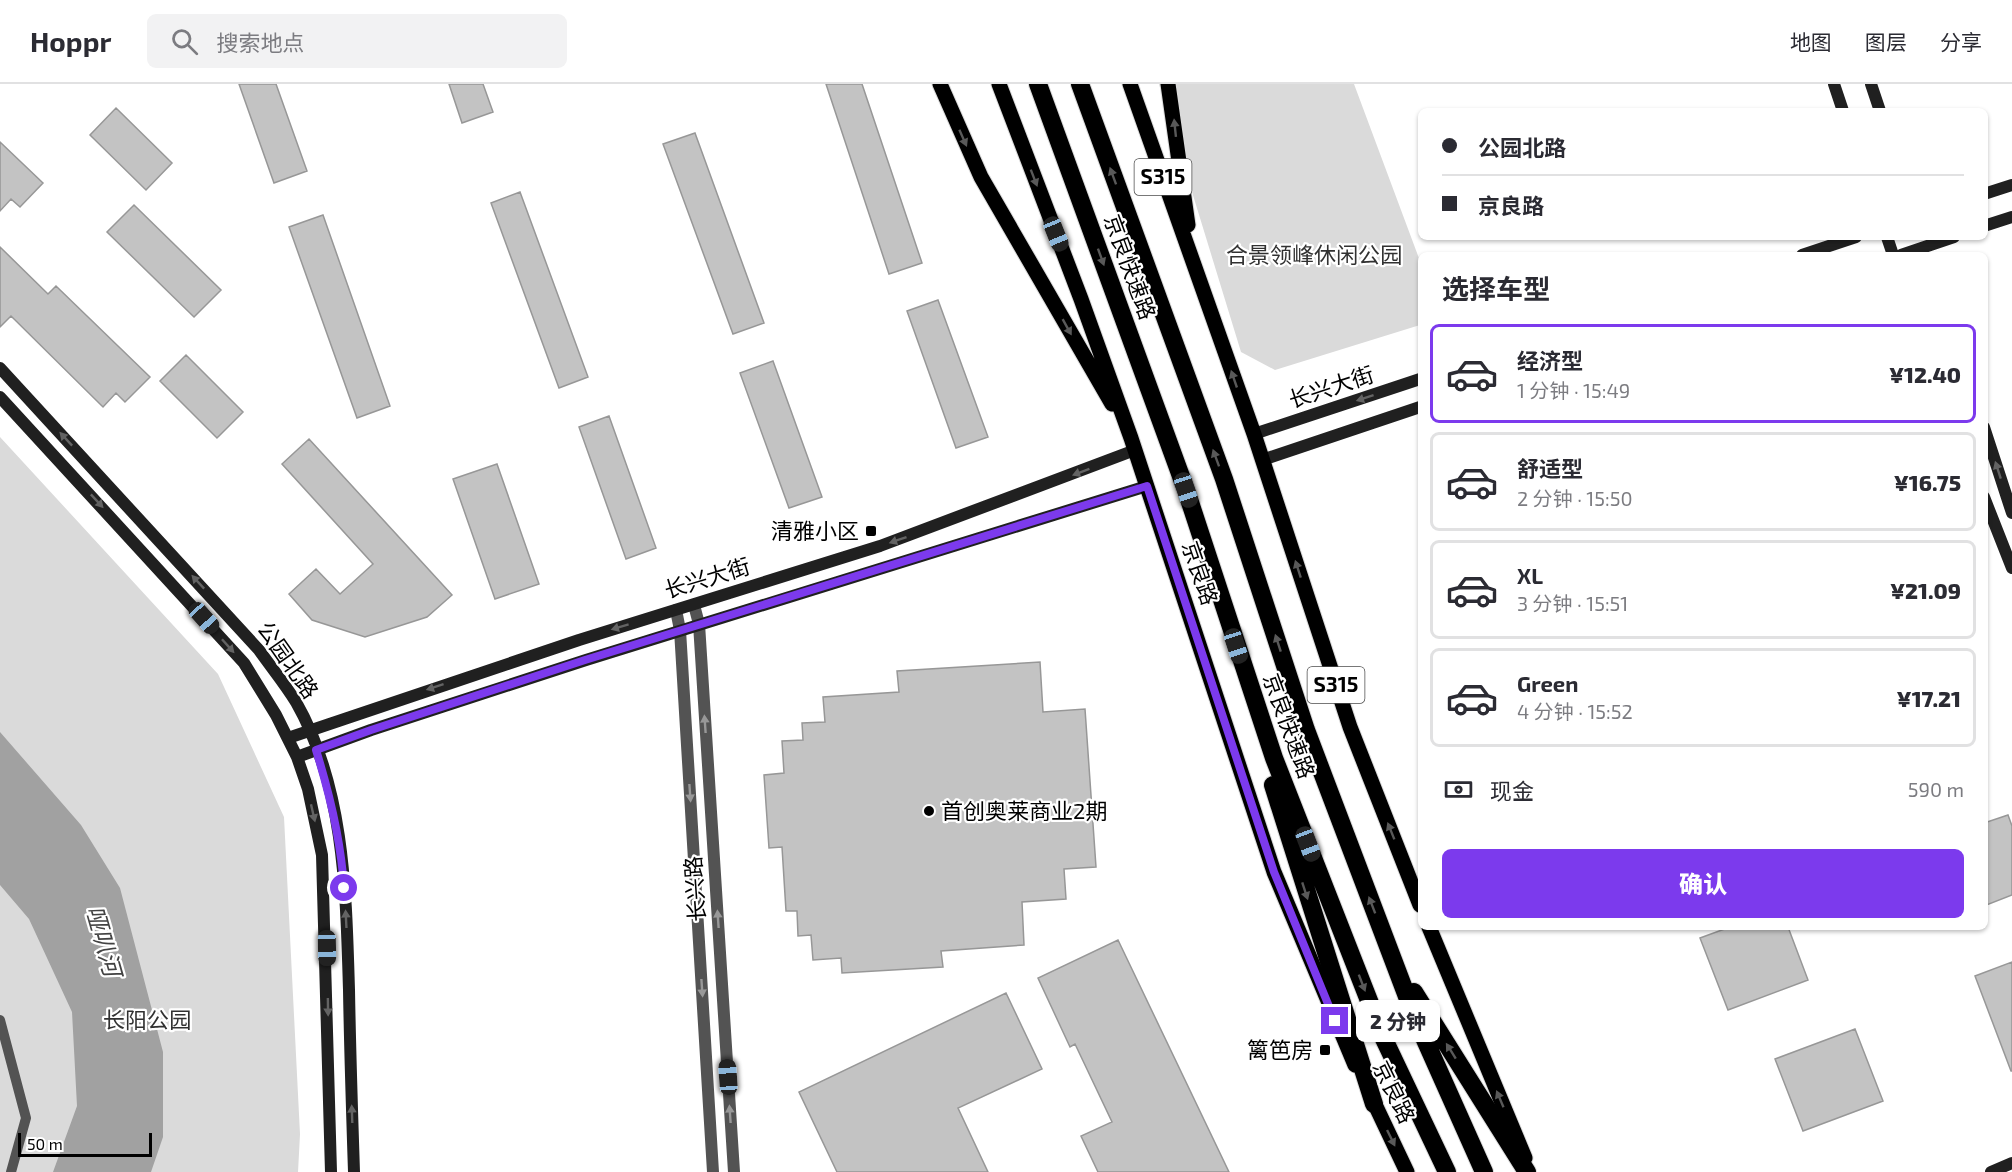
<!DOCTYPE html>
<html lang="zh">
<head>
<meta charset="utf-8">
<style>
	body { margin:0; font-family:"Exo 2","Noto Sans SC",sans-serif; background:#f2f2f3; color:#2b2b33; height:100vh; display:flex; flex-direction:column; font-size:22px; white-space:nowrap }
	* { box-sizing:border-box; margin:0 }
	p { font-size:20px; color:#7c7c81 }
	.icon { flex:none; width:33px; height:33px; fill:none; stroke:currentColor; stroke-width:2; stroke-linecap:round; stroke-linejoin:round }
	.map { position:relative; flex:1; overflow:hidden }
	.panel { position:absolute; left:1418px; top:168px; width:570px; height:678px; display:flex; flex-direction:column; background:#fff; border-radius:9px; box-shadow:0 2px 4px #0004 }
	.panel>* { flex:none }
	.hud { position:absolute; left:1418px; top:24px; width:570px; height:132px; border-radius:9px; box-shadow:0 2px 4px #0004; display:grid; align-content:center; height:132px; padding:0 24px; background:#fff }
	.scale { position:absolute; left:18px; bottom:15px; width:134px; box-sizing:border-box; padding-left:6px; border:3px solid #000; border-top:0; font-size:16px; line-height:21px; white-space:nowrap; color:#000; -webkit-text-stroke:4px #fff; paint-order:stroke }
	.end { position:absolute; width:27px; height:27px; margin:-14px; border:8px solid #7c3aed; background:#fff; box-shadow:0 0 0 3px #fff }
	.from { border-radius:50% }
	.bubble { position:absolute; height:42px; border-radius:9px; background:#fff; box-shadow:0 2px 4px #0004; font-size:20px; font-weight:800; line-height:42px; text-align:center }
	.car { position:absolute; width:18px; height:36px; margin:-18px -9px; border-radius:8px; box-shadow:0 0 4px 2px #0007; background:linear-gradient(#222 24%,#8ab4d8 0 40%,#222 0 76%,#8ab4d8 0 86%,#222 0) }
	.hud b { display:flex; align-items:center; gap:21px; height:57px; font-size:22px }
	.hud b+b { border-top:2px solid #e1e1e2 }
	.hud i { width:15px; height:15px; background:#2b2b33 }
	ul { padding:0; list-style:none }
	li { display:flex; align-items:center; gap:18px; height:99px; margin:0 12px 9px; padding:0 12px; border:3px solid #e1e1e2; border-radius:9px }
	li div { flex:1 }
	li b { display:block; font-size:22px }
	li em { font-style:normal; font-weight:800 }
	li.active { border-color:#7c3aed }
	li>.icon { width:54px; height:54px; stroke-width:1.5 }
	h2 { padding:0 24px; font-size:27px; line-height:72px }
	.pay { display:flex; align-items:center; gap:15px; height:66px; padding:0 24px; font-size:22px }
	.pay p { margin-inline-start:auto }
	.button { display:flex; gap:12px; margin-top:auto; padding:12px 24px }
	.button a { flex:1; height:69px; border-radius:9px; background:#7c3aed; color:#fff; font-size:24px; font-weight:800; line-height:69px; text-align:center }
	header { display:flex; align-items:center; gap:36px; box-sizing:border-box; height:84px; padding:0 30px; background:#fff; border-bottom:2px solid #e1e1e2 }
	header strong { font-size:28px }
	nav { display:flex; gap:33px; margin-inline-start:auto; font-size:21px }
	.search { width:420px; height:54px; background:#f2f2f3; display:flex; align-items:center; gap:15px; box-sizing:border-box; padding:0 21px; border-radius:9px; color:#7c7c81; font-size:22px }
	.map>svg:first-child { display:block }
</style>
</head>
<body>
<header>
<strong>Hoppr</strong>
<div class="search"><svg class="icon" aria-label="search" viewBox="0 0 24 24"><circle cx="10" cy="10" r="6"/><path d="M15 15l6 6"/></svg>搜索地点</div>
<nav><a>地图</a><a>图层</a><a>分享</a></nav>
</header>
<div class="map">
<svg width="2012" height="1088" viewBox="0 0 2012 1088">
	<rect width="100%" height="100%" fill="#fff"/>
	<!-- green -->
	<path fill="#dadada" d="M1159,0H1354L1420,177V241L1275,286L1241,268Z
		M0,353L218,590L284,733L300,1050L298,1088H0Z"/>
	<!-- water -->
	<path fill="#a1a1a1" d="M0,648L81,741L120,804L163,968V1053L151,1088H53L77,1022L72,928L29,835L0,801Z"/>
	<!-- building -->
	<path fill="#c3c3c3" stroke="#979797" stroke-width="1.5" d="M239,0H276L307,87L274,99Z
		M449,0H483L493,28L462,39Z
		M826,0H862L922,179L889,190Z
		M116,24L172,79L146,106L90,51Z
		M695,49L764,239L733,250L663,60Z
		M0,58L43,99L20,123L11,115L0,127Z
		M520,108L588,293L559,304L491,119Z
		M134,121L221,206L194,233L107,148Z
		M323,131L390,322L357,334L289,143Z
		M0,163L48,210L56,202L150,293L125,318L116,309L103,323L11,232L0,243Z
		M938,216L988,353L956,364L907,227Z
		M186,271L243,328L217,354L160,297Z
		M773,277L822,413L789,424L740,289Z
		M609,332L656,464L626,475L579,343Z
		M309,355L452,511L427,533L365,553L312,536L289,510L316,485L340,510L373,480L282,380Z
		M497,380L539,500L495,515L453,395Z
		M1040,578L1043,628L1085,625L1096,783L1064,785L1066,815L1022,818L1024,861L941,867L943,883L842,889L841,874L813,876L811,851L798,852L797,827H786L782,763L769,764L764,691L784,689L782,657L803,656L802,639L825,638L823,613L899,608L897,587Z
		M2008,731L2012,742V811L1984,822V739Z
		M1730,843H1788L1808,896L1728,926L1700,854Z
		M1118,856L1229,1088H1098L1081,1052L1112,1038L1075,960L1070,963L1038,894Z
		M2012,878V987H2011L1975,892Z
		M1006,909L1042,985L958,1024L988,1088H837L799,1008Z
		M1855,945L1883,1017L1803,1047L1775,975Z"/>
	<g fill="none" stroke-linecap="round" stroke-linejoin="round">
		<!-- primary casing -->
		<g stroke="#dbdbdb" stroke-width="17">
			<path id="primary" d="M940,0L981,93L1112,320
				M999,0L1081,215L1131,354L1274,788L1355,981
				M1130,0L1254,350L1350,643L1420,821
				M1168,0L1188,141
				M1429,843L1525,1074
				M1370,1010L1407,1088"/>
		</g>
		<!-- highway casing -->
		<g stroke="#dbdbdb" stroke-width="20">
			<path id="highway" d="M1038,0L1186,406L1274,674L1384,955L1447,1088
				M1080,0L1224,395L1306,646L1414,931L1484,1088
				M1273,701L1374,1020
				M1414,908L1527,1088"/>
		</g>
		<!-- lane -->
		<path stroke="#535353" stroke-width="10" d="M0,936L26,1034L11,1088"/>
		<!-- street -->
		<path stroke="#535353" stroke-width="12" d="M694,521L699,540L734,1088
			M676,526L680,546L713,1088"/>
		<!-- secondary -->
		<path stroke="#202020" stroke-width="12" d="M1834,0L1843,27
			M1871,0L1880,27
			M1984,110L2012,101
			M1984,142L2012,133
			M1887,153L1893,171
			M1802,171L1856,153
			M1901,171L1954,153
			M0,284L259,566C271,583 285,600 296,618C345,704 346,810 349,906C350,967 352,1027 354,1088
			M0,313L244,579L276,631L297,673L308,705L322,771L331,1088
			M1984,343L2012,429
			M1254,350L1420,295
			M1262,376L1420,323
			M1984,413L2012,484
			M288,654L579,556L880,462L1135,366
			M297,673L371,646L586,576L1147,402
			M1991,1088L2012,1079"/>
		<!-- primary -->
		<use href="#primary" stroke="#000" stroke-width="15"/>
		<!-- highway -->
		<use href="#highway" stroke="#000" stroke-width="18"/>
	</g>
	<!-- one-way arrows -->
	<defs><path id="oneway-solid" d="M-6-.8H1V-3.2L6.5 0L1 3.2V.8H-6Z" transform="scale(1.5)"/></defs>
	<g fill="#595959">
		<use href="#oneway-solid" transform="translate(1175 44) rotate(-96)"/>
		<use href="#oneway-solid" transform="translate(963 54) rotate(66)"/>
		<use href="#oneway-solid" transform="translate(1113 92) rotate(-110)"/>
		<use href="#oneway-solid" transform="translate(1034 94) rotate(69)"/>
		<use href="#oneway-solid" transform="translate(1101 173) rotate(70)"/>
		<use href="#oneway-solid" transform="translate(1067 243) rotate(61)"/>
		<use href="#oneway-solid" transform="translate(1234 295) rotate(-109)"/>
		<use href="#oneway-solid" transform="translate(1216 374) rotate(-110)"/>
		<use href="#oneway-solid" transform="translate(1298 485) rotate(-108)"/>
		<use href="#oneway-solid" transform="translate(1278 559) rotate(-108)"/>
		<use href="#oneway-solid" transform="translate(1391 747) rotate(-112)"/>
		<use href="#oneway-solid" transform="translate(1305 807) rotate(72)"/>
		<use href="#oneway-solid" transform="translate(1372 821) rotate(-111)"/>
		<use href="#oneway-solid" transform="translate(1362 899) rotate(69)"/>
		<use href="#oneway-solid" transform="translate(1451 967) rotate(-122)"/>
		<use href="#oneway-solid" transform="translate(1500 1015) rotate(-113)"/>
		<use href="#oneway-solid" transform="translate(1391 1054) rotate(64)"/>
	</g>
	<g fill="#636363">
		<use href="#oneway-solid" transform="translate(1365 314) rotate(162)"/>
		<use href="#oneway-solid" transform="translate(66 355) rotate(-133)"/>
		<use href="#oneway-solid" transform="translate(1998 386) rotate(-108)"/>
		<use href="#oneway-solid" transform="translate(1081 388) rotate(159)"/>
		<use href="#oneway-solid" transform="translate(97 417) rotate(47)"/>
		<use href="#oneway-solid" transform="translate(898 456) rotate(161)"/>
		<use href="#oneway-solid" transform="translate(198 498) rotate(-133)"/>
		<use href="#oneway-solid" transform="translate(620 543) rotate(163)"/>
		<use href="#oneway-solid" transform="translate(228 562) rotate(48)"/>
		<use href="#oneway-solid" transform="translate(435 603) rotate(162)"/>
		<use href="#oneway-solid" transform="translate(313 729) rotate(77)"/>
		<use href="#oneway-solid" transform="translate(346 835) rotate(-93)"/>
		<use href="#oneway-solid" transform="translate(328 923) rotate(89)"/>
		<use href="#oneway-solid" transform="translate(352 1030) rotate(-92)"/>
	</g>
	<g fill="#989898">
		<use href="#oneway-solid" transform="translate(705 640) rotate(-94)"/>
		<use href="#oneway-solid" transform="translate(690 709) rotate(86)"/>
		<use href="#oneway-solid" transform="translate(718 835) rotate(-94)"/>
		<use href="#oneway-solid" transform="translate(702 904) rotate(86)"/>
		<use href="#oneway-solid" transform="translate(730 1030) rotate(-94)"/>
	</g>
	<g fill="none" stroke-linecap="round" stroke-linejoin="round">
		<!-- route -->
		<path stroke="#7c3aed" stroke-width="8" d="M344,804C341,756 330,711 316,666L371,646L585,576L1147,402L1274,788L1335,937"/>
	</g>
	<!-- markers -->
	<g fill="#000" stroke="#fff" stroke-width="2">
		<rect x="865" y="441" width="12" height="12" rx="3"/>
		<circle cx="929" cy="727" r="6"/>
		<rect x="1319" y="960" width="12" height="12" rx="3"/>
	</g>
	<g text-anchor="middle" stroke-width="4.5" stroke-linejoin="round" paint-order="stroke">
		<!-- shield labels -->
		<g fill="#fff" stroke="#4c4c4c" stroke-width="1.5">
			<rect x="1134.5" y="75" width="57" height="36" rx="4.5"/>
			<rect x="1307.5" y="583" width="57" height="36" rx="4.5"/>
		</g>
		<g font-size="21" font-weight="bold" fill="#000">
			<text x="1163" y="100">S315</text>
			<text x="1336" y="608">S315</text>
		</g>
		<!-- park labels -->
		<g font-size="22" fill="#313131" stroke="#fff">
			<text x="1314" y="179">合景领峰休闲公园</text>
			<text x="147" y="944">长阳公园</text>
		</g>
		<!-- street labels -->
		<g font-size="22" fill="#000" stroke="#fff">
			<text transform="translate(1130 183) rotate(70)" y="8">京良快速路</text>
			<text transform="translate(1331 303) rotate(-18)" y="8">长兴大街</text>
			<text transform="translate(1200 489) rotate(71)" y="8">京良路</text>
			<text transform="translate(707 494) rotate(-17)" y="8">长兴大街</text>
			<text transform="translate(288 576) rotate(55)" y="8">公园北路</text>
			<text transform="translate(1289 642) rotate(70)" y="8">京良快速路</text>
			<text transform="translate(695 805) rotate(-94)" y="8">长兴路</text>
			<text transform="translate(1394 1008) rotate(64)" y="8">京良路</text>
		</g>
		<!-- poi labels -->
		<g font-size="22" fill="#000" stroke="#fff" text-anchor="end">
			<text x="859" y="455">清雅小区</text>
			<text x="941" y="735" text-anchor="start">首创奥莱商业2期</text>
			<text x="1313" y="974">篱笆房</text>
		</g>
		<!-- water labels -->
		<g font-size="24" font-style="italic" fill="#424242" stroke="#fff">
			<text transform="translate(103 857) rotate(74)" y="8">哑叭河</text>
		</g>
	</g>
</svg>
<div class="scale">50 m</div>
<i class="end from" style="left:344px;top:804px"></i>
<i class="end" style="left:1335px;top:937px"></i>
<div class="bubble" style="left:1356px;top:916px;width:84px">2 分钟</div>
<i class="car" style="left:1056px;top:150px;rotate:158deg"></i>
<i class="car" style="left:1186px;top:406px;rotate:162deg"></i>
<i class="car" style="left:204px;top:534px;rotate:138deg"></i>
<i class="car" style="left:1236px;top:562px;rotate:162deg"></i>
<i class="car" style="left:1308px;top:760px;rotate:159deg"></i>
<i class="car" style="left:327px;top:864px;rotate:179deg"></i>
<i class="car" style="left:728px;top:993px;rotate:356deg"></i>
<div class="hud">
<b><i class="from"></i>公园北路</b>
<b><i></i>京良路</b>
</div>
<section class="panel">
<h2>选择车型</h2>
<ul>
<li class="active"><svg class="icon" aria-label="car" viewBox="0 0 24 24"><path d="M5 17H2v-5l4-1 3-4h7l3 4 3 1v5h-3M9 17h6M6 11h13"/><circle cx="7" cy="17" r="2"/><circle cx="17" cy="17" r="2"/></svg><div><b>经济型</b><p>1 分钟 · 15:49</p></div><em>¥12.40</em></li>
<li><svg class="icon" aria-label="car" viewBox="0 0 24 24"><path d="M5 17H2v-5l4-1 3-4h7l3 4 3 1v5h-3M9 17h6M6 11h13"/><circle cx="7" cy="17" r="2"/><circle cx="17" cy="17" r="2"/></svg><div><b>舒适型</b><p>2 分钟 · 15:50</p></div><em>¥16.75</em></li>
<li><svg class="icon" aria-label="car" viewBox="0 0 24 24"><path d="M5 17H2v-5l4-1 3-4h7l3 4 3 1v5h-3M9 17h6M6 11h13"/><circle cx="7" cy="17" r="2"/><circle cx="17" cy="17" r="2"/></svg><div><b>XL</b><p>3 分钟 · 15:51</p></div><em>¥21.09</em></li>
<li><svg class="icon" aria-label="car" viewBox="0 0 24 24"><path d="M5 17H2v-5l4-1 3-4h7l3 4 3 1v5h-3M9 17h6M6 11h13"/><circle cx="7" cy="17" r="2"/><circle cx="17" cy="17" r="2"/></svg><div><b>Green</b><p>4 分钟 · 15:52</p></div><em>¥17.21</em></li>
</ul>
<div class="pay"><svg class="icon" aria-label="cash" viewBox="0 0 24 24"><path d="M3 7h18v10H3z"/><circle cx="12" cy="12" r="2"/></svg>现金<p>590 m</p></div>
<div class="button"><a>确认</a></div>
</section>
</div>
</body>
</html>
